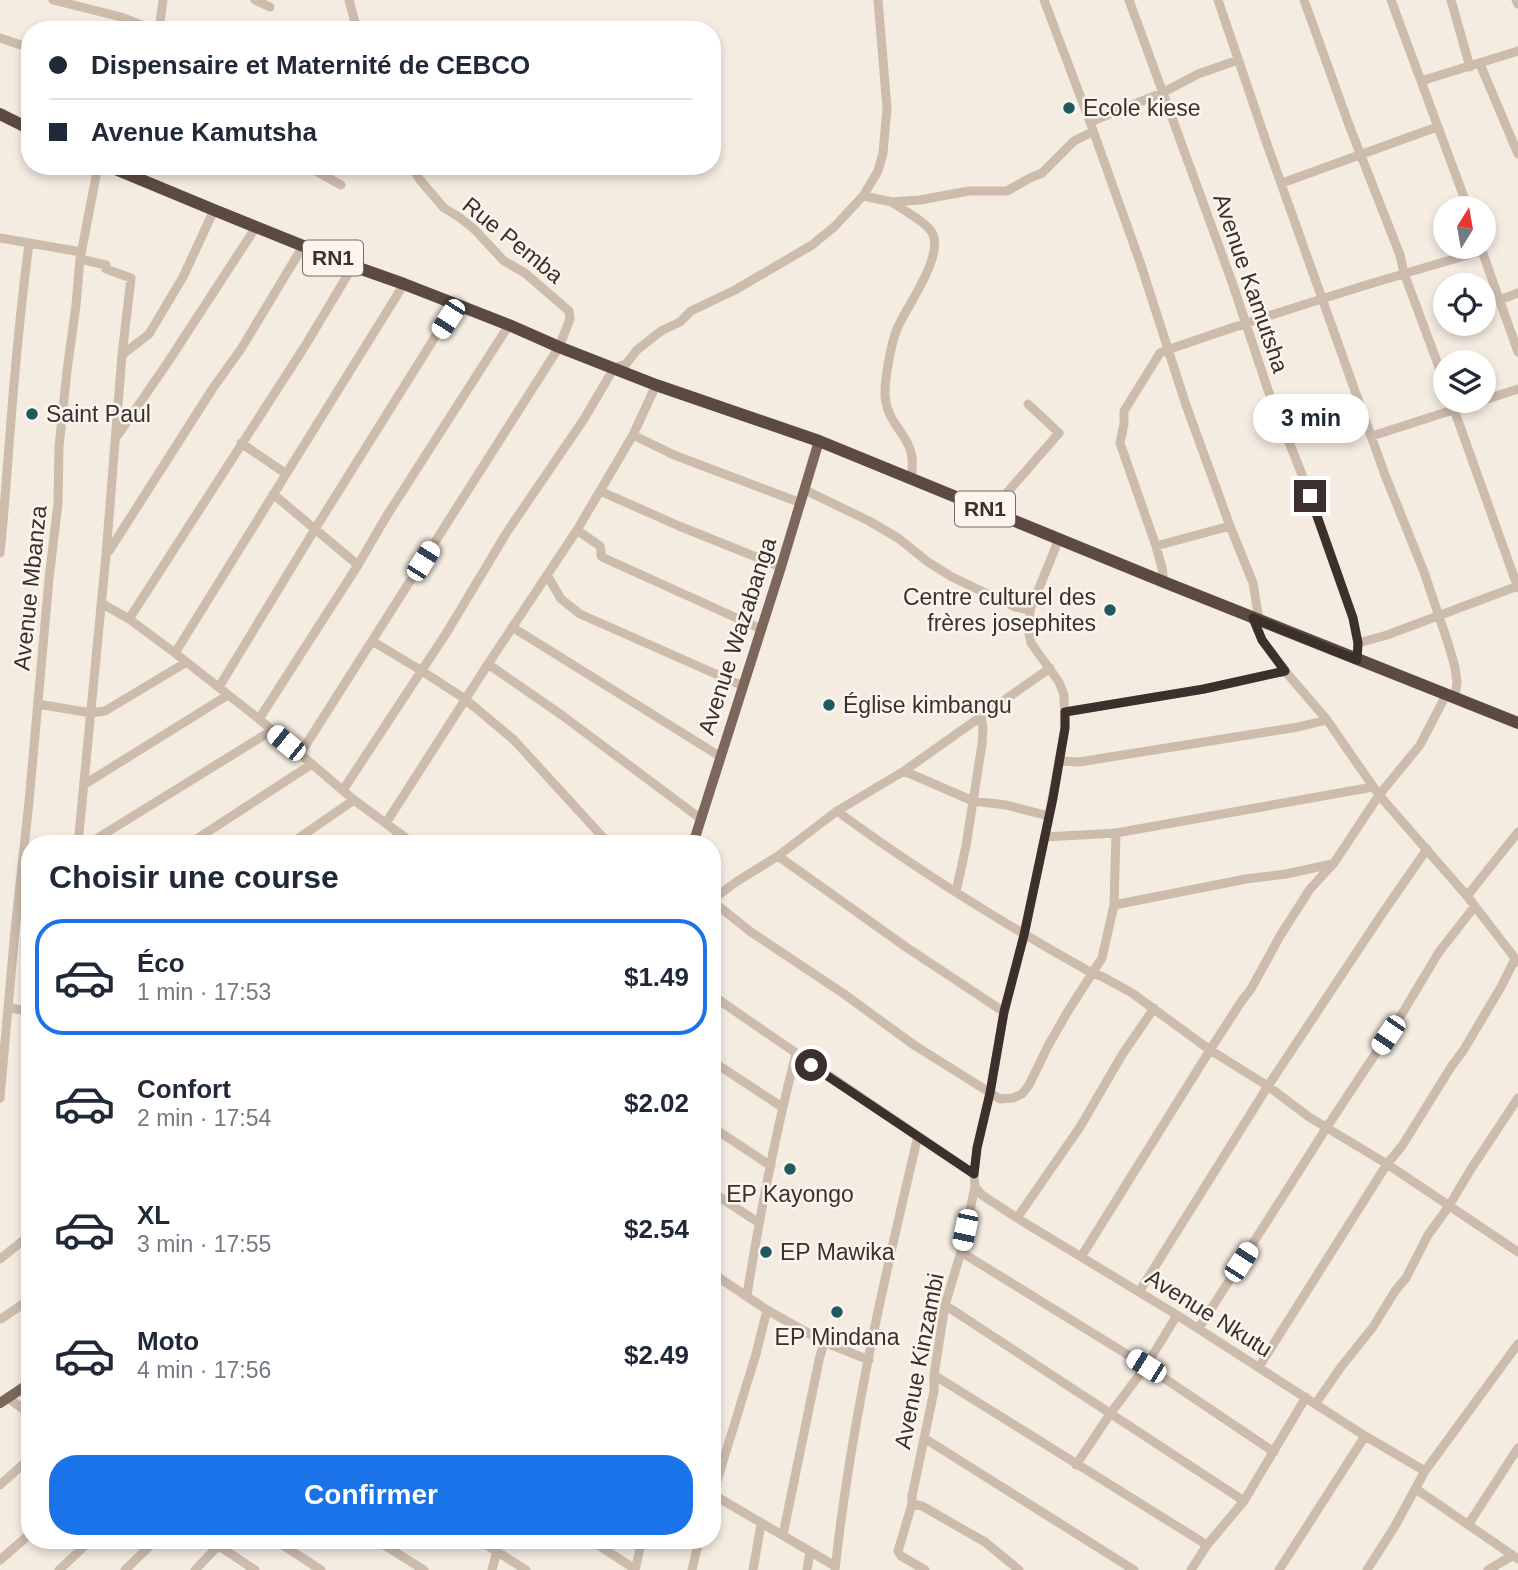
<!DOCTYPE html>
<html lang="fr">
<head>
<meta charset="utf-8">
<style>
	body { margin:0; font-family:Helvetica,sans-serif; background:#f2f2f3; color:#1f2937; height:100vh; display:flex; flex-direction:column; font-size:26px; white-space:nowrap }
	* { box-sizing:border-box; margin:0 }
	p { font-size:23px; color:#747a83 }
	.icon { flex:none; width:38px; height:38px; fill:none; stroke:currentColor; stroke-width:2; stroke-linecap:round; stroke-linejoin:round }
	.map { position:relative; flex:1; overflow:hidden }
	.details { position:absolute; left:21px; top:835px; width:700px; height:714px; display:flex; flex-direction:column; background:#fff; border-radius:28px; box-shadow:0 4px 10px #0003 }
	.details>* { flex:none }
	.top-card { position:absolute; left:21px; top:21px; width:700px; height:154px; border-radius:28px; box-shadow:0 4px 10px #0003; display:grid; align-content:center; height:154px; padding:0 28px; background:#fff }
	.needle { width:46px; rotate:11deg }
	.buttons { position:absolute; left:1433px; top:196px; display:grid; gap:14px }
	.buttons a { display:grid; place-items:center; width:63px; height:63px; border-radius:50%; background:#fff; box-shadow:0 4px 10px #0003; font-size:35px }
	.end { position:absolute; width:32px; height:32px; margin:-16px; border:9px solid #3b302b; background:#fff; box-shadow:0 0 0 4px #fff }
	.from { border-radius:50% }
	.bubble { position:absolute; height:49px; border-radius:24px; background:#fff; box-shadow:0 4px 10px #0003; font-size:23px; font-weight:600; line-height:49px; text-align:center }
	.car { position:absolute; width:21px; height:42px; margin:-21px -10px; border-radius:9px; box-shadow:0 0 5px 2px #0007; background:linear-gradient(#fff 24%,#345 0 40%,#fff 0 76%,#345 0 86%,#fff 0) }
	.top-card b { display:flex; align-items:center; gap:24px; height:66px; font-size:26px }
	.top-card b+b { border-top:2px solid #e0e1e3 }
	.top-card i { width:18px; height:18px; background:#1f2937 }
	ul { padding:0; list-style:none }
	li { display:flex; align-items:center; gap:21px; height:116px; margin:0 14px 10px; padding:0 14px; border:4px solid transparent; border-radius:28px }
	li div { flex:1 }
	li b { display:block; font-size:26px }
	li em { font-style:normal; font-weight:600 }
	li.selected { border-color:#1a73e8 }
	li>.icon { width:63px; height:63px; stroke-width:1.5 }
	h2 { padding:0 28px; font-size:32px; line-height:84px }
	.primary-button { display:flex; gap:14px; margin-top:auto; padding:14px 28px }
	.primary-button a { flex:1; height:80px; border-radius:28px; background:#1a73e8; color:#fff; font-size:28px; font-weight:600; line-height:80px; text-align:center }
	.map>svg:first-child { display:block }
</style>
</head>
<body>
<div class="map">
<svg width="1518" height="1570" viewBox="0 0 1518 1570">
	<rect width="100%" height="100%" fill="#f4ebe1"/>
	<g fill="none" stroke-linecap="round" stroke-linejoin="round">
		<!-- minor -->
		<path stroke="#cdbbac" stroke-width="9" d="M53,0L121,17L154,30
			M255,0L270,7
			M349,0L357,30
			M1044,0L1090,122L1140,262L1186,405L1230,526L1253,583L1259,620
			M1129,0L1232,282L1268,390L1301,472L1353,618L1358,643L1357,660
			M1218,0L1268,147L1385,475L1424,572L1447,640L1455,667L1457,682L1455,698
			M1304,0L1349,125L1400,255L1404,273L1446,386
			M1391,0L1468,208
			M1451,0L1470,67
			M1516,0L1518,4
			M159,30L163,0
			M0,38L30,48
			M1480,64L1518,154
			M1421,81L1518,51
			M1090,122L1162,93L1198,74L1238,60
			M307,166L341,185
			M137,178L139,166
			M1282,183L1437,127
			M863,196L892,202L920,200L969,191H1007L1030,178L1042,173L1074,141L1092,132
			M892,202C904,211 922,219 931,231C947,253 906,307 897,329C891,343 885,378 885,393C885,422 909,434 912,457C913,464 912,472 911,479
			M0,238L81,252
			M1481,248L1518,352
			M1499,300L1518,293
			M122,355L149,334L183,277L214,210
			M1484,400L1518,389
			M1451,401L1518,588
			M118,435L168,362L256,227
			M633,435L674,455L801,503
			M1372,436L1481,401
			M241,443L285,473
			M805,490L869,521L898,538L928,562L952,577L1015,607L1030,610
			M600,491L679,526L781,567
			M273,494L358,565
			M991,511L1059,433L1028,404
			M577,530L600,546L601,550V556L604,558L761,629
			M1156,546L1230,526
			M109,551L213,388L241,349L303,246
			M0,553C4,517 6,482 9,446C14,379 20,311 29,244
			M547,575L561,599L580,614L743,686
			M1164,582L1162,568L1156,546L1120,443L1124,424V411L1160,353L1167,350C1271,314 1376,281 1482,251
			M101,603L129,619L175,653L259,719L354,800L414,844
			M1253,618L1262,640L1285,671L1327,720L1379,795L1467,896L1518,962
			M129,619L305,346L353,266
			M512,627L721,757
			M372,641L422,671L465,699L514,740L609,844
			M1358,643L1387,635L1518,586
			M175,653L404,284
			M488,664L563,716L701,819
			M219,687L315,529L455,305
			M38,704L91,713L105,711L185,663
			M1065,712L1204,689L1285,671
			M259,719L358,565L386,517L509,325
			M300,754L559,347L570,319L569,311L525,273L504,261L474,229L459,217L444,208L420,180L411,166
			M1060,761L1079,762L1298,727L1327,720
			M904,771L973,801L1006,805L1049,816
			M85,784L228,695
			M343,790L447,632L507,532L584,419L614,368L626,364L637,350L661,331L680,322L691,311L735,290L812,245L834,227L863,196L878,171L883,153L887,108L878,0
			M837,811C918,871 1004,924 1092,973L1103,977L1132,993L1210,1050L1268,1086L1309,1117L1387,1164L1518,1252
			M386,823L488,664L577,530L633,435L656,385
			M1045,837L1116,833L1373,787
			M78,844L106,555L122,355L131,278L106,269V265L80,259
			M88,844L271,731
			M189,844L312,764
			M290,844L354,800
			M386,844L401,834
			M778,856L906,947L1004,1012
			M956,892L966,846L982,744L983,728L981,716
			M1467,896L1518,832
			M712,900L736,882L778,856L837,811L904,771L1050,668
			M712,901L751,932L844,994L914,1045L1000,1099L1013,1098L1022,1094L1029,1085L1048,1046L1068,1011L1102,958L1114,905L1116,833
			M1114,905L1246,879L1286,874L1332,864
			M712,995C799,1056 887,1114 974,1174
			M9,1008L30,1011
			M712,1061L782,1107
			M0,1098L15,930L29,802L49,579L58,503L59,447L67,371L76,305L80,259L98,166
			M712,1127L771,1166
			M975,1187L982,1195L1017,1218L1177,1315L1365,1436L1425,1471
			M712,1192L759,1223
			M1017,1218L1080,1127L1122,1055L1154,1008
			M961,1252L1146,1366L1274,1452
			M1081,1257L1210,1050L1241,1002L1251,989L1280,936L1310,889L1334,863L1379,795L1420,745L1446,695
			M0,1259L30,1235
			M712,1273L767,1310L824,1342L869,1360
			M1139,1292L1268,1086L1382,914L1427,849
			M747,1295C760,1214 775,1134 796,1054
			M945,1305L1244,1501
			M1,1319L30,1299
			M1199,1328L1327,1127L1403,1012L1439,952L1475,906
			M1259,1367L1387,1164L1402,1146L1451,1067L1463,1051L1501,987L1515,959
			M934,1375L1207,1545
			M8,1398L30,1414
			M1316,1403L1341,1367L1373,1327L1395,1291L1406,1278L1428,1235L1449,1206L1471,1169L1518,1098
			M924,1438L1134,1570
			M1076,1465L1110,1414L1146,1366L1177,1315
			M0,1485L30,1458
			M1416,1489L1518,1559
			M712,1494L835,1566
			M713,1494L756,1354L767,1310
			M912,1504L922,1506L985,1542L1019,1570
			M1468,1525L1518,1448
			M783,1535L819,1360L824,1342
			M210,1540L255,1570
			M275,1540L321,1570
			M376,1540L424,1570
			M479,1540L526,1570
			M590,1540L635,1569
			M0,1560L30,1534
			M59,1570L91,1540
			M125,1570L156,1540
			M195,1570L218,1546
			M492,1570L500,1540
			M635,1570L642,1540
			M692,1570L699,1540
			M753,1570L761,1524
			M807,1570L810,1552
			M835,1570C851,1423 884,1279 918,1136
			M925,1570L901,1556L898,1551L912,1504V1496L934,1391V1375L945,1305L961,1252L975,1187L974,1174L977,1148L990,1093L1004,1012L1024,935L1049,816L1065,728L1064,695L1059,682L1031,643L1029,633L1030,610L1059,539
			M1191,1570L1207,1545L1244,1501L1306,1397
			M1279,1570L1365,1436
			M1367,1570L1395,1526L1425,1471L1518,1344
			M1488,1570L1512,1556"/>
		<!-- major -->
		<path stroke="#7d675c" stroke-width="10" d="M693,844L781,567L819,441
			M0,1403L30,1383"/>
		<!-- highway -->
		<path stroke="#5c4a42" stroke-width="12" d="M0,114L30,129
			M108,166L214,210L353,266L404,284L509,325L559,347L656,385L819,441L1164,582L1518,723"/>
	</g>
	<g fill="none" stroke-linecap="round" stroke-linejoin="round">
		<!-- route -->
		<path stroke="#3b302b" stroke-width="9" d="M811,1065L974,1174L977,1148L990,1093L1004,1012L1024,935L1053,798L1065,728V712L1204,689L1285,671L1262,640L1253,618L1357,660L1358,643L1353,618L1310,496"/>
	</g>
	<!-- markers -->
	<g fill="#1f5a5e" stroke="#fbf5ee" stroke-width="2.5">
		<circle cx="1069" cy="108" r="7"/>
		<circle cx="32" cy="414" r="7"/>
		<circle cx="1110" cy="610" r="7"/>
		<circle cx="829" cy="705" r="7"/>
		<circle cx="790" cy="1169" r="7"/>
		<circle cx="766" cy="1252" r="7"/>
		<circle cx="837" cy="1312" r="7"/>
	</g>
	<g text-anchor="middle" stroke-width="5" stroke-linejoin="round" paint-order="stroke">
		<!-- shield labels -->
		<g fill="#fbf5ee" stroke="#756b66" stroke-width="2">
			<rect x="303" y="240.5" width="60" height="35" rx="5"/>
			<rect x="955" y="491.5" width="60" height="35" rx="5"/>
		</g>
		<g font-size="21" font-weight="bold" fill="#3b302b">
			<text x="333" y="265">RN1</text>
			<text x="985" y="516">RN1</text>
		</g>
		<!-- poi labels -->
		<g font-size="23" fill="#3b302b" stroke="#fbf5ee" text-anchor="start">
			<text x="1083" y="116">Ecole kiese</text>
			<text x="46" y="422">Saint Paul</text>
			<text x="1096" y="605" text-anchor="end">Centre culturel des<tspan x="1096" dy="26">frères josephites</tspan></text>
			<text x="843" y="713">Église kimbangu</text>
			<text x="790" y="1202" text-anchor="middle">EP Kayongo</text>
			<text x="780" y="1260">EP Mawika</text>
			<text x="837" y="1345" text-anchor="middle">EP Mindana</text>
		</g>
		<!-- street labels -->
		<g font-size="23" fill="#3b302b" stroke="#fbf5ee">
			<text transform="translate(513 240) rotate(39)" y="8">Rue Pemba</text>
			<text transform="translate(1251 283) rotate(71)" y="8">Avenue Kamutsha</text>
			<text transform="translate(30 588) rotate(-84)" y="8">Avenue Mbanza</text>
			<text transform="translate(737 636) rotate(-72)" y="8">Avenue Wazabanga</text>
			<text transform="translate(1209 1313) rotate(32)" y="8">Avenue Nkutu</text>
			<text transform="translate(919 1361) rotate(-79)" y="8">Avenue Kinzambi</text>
		</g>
	</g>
</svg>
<div class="buttons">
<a><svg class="needle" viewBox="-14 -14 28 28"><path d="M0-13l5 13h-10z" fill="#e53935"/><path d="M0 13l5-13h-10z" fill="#747a83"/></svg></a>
<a><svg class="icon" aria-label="locate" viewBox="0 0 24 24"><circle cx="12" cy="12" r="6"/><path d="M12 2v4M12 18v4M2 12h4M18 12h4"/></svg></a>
<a><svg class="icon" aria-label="layers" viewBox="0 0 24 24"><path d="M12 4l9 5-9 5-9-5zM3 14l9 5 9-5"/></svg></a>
</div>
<i class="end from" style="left:811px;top:1065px"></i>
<i class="end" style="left:1310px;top:496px"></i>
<div class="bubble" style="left:1253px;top:394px;width:116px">3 min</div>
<i class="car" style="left:448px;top:319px;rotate:213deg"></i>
<i class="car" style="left:423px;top:561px;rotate:32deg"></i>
<i class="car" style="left:286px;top:743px;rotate:309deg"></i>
<i class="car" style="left:1388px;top:1035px;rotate:214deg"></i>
<i class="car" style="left:965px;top:1230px;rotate:192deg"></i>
<i class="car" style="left:1241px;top:1262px;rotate:33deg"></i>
<i class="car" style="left:1146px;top:1366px;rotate:302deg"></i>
<div class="top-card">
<b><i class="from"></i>Dispensaire et Maternité de CEBCO</b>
<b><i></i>Avenue Kamutsha</b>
</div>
<section class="details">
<h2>Choisir une course</h2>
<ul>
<li class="selected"><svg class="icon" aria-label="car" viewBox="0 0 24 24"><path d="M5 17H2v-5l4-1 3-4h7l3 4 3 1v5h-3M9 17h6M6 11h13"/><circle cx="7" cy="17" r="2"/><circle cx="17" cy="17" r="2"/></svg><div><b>Éco</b><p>1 min · 17:53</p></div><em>$1.49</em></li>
<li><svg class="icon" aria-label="car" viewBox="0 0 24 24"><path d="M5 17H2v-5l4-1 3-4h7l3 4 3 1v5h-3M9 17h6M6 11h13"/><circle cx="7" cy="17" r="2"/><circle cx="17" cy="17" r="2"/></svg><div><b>Confort</b><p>2 min · 17:54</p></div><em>$2.02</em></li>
<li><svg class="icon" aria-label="car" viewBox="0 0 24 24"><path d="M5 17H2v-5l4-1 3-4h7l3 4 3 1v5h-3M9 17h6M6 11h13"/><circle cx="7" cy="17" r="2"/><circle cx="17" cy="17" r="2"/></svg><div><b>XL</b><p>3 min · 17:55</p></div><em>$2.54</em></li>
<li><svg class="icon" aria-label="car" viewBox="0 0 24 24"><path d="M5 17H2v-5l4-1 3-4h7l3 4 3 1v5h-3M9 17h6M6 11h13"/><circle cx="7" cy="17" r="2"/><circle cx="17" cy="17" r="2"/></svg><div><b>Moto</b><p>4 min · 17:56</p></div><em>$2.49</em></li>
</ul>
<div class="primary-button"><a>Confirmer</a></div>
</section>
</div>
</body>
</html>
